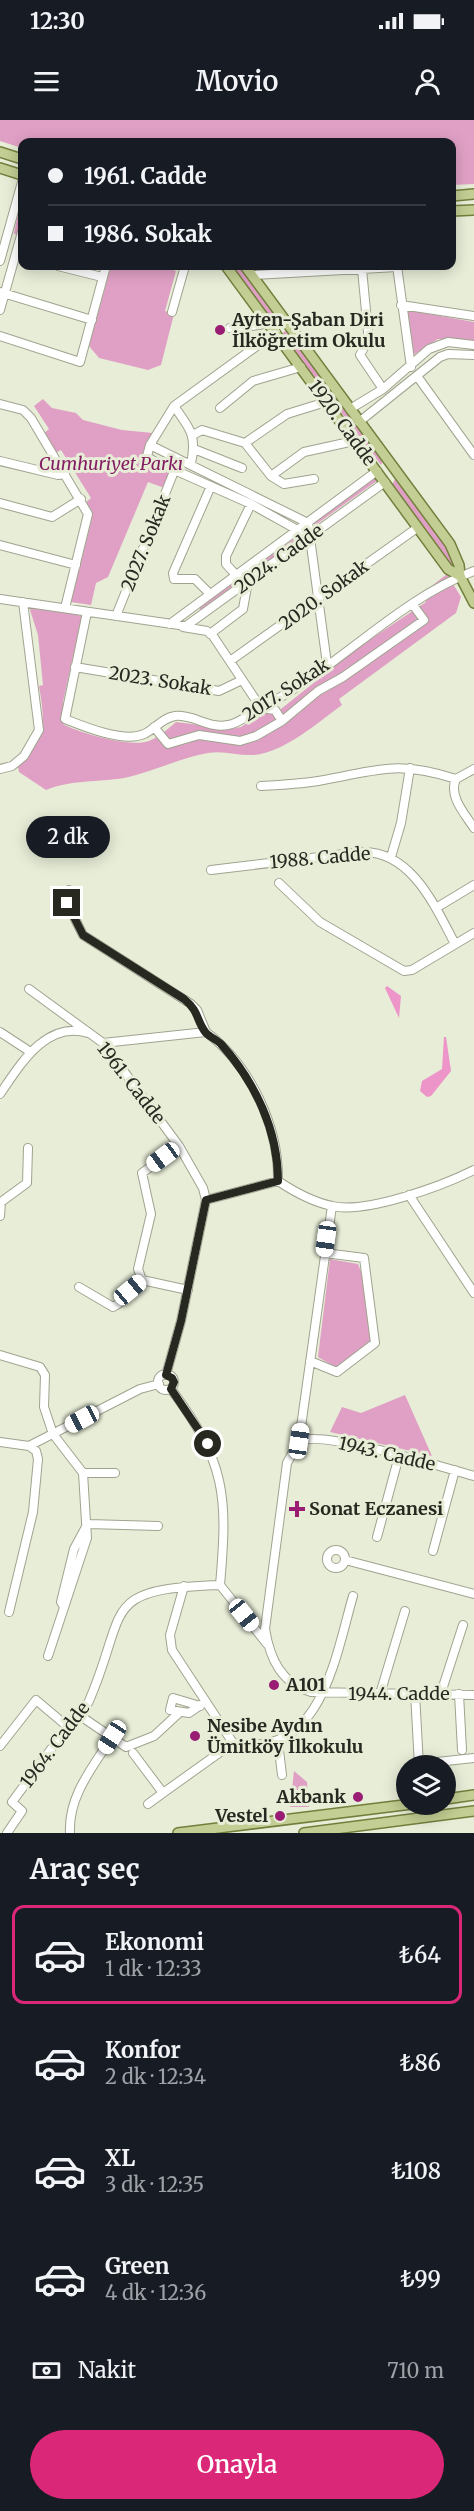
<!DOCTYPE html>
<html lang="tr">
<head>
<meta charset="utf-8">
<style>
	body { margin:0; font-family:Merriweather,serif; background:#20242c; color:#f1f3f6; height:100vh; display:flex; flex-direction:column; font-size:22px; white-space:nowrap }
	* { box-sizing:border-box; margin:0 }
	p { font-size:20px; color:#9ea1a6 }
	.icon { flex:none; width:33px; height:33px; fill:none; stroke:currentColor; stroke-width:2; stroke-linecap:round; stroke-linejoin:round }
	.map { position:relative; height:1713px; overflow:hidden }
	.panel { display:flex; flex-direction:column; background:#171b24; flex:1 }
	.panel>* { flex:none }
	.hud { position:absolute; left:18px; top:18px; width:438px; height:132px; border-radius:12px; box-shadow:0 3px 15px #0003; display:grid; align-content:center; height:132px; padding:0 30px; background:#171b24 }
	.controls { position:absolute; left:396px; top:1635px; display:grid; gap:12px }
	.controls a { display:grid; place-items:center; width:60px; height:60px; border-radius:50%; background:#171b24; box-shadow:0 3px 15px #0003; font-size:30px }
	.end { position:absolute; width:27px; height:27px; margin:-14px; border:8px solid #272921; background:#fff; box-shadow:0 0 0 3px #fff }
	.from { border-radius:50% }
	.bubble { position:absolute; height:42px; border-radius:21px; background:#171b24; box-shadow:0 3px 15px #0003; font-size:20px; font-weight:600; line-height:42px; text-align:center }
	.car { position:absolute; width:18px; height:36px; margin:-18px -9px; border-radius:8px; box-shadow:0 0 4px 2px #0007; background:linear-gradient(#fff 24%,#345 0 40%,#fff 0 76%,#345 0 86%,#fff 0) }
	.hud b { display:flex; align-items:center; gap:21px; height:57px; font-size:22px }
	.hud b+b { border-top:2px solid #363941 }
	.hud i { width:15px; height:15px; background:#f1f3f6 }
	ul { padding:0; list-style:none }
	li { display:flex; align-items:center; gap:18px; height:99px; margin:0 12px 9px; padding:0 18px; border:3px solid transparent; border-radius:12px }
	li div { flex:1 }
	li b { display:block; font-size:22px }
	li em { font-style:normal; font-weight:600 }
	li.current { border-color:#db2777 }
	li>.icon { width:54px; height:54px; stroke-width:1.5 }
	h2 { padding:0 30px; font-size:27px; line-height:72px }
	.pay { display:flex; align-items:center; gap:15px; height:66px; padding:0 30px; font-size:22px }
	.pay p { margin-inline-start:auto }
	.cta { display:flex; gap:12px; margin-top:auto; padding:12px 30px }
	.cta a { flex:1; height:69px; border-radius:36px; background:#db2777; color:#fff; font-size:24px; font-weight:600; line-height:69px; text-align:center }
	.status { display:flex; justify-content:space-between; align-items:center; height:42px; padding:0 30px; background:#171b24; direction:ltr }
	.status svg { height:16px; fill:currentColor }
	header { display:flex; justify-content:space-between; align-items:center; height:78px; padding:0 30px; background:#171b24; font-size:27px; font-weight:600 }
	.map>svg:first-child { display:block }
</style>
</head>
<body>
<div class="status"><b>12:30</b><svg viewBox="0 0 49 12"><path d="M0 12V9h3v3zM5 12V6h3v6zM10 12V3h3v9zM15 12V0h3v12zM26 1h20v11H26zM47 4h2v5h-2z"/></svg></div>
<header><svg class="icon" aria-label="menu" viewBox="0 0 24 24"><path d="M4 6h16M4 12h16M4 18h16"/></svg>Movio<svg class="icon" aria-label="person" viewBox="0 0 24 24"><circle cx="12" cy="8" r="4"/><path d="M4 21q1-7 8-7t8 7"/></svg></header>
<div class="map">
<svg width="474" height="1713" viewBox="0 0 474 1713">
	<rect width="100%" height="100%" fill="#e7edd7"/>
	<!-- green -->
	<path fill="#e0a0c5" d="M0,0H474V64L452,65V22H22V28L0,21Z
		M22,75V100L19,114L16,115L14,113Z
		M111,146H160L176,151L165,191L174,194L161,245L148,250L99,238L89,226Z
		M230,146H240L275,193L269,197Z
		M407,190L474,202V221L438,219L412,236Z
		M286,210L383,341L381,345L282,214Z
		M43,279L52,288L76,293L83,300L122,310L153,313L147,340L151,347L163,353L169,350L177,355L170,370L148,362L108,457L96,463L91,485L71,482L92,398L85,383L91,378L61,330L55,333L43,314L49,309L34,286Z
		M375,357L378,360L314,406V403Z
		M395,359L445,423L458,448H453L392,365Z
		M297,417V421L200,490L199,486Z
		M447,454L461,477L456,493L339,579L342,585C317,603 285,632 254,635C238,636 224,630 208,633C179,638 153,652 124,658C99,662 70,660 46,670L19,652L18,647C45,616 46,606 39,566L43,565L38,515L30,490L34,486L82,496L63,582V604C79,613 132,628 149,621C159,617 168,609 176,602L231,609L241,607L265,591L276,593L356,529L426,482L424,472Z
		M330,1139L358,1144L362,1154L372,1222L337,1248L318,1237Z
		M405,1275L432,1336L330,1312L342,1287L361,1293Z
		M294,1651L307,1662L309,1687H290Z"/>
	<!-- water -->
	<path fill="#ed94c9" d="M387,866L401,876L399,898L385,868Z
		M444,917H446L451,951L431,976L427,977L420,971L422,961L442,949Z"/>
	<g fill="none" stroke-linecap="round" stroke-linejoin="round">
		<!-- minor casing -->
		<g stroke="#9fa48f" stroke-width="10">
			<path id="minor" d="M0,141L22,62
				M58,146L102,157
				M397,146L411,247
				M362,149L368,212L367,222L360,235L383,269
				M252,155L397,147
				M0,172L92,200
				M401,185L474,196
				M0,190L22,112
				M172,192L185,146
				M230,208L260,205L268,201
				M0,216L80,242L106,146
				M417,256L474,335
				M0,284L23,290L31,298L88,394L65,488
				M174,286L276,212
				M220,288L253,261L301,247
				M350,289L383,269L429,229L448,222L474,225
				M359,302L440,237L448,234L474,235
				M193,315L202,310L245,323L271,356L284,364L314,359
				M245,323L287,294L326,282
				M150,325L308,403L327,544
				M194,329L242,348
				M0,341L58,355L65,354
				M191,344C197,314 190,309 174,286L150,325L147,336L152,340L251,384L310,417
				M271,356L304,332L354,321
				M0,383L52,397L81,379
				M0,425L76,445
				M236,455L226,444V436L251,384
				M210,474L195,459H174L173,453L211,366
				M0,479L186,506L385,362
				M87,492L65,599C85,607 124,623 144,614C155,609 162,598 175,596C193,594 209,609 228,605C239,604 250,593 260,588C335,552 395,481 474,451
				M116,496L175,349
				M170,504L377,351
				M183,507L207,511L213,516L261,588L275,590L282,601
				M210,514L243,489L248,461
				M230,541L417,408
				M75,547L219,571L242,560
				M154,607L168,624L199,615L240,621L256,616L282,601L318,571L343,557L424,500L413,485
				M0,649L12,646L24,636L39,610L23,482
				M474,649L456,659C448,676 465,694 474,708
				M261,666C280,665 299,664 318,661C377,651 395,639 456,659
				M391,737L401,703L410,648
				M211,750L361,732C411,730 435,786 455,824
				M279,763L320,802L404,851L412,850L474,813
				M69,770L67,783L83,815L191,884L197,890L206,912
				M436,788L474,765
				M29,869L103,923L179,1026L203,1068L206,1080L181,1201L166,1255
				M0,912L29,931
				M103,923L206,912C250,945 279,1006 278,1061
				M0,974C20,945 46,900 88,913
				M179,1026L142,1053L151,1094L138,1149L142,1160L188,1170
				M278,1061C293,1071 313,1082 332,1086C366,1094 442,1066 474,1050
				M409,1075L474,1173
				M206,1080L278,1061
				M332,1086L299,1321L287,1343L265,1509C270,1539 281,1563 311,1572L474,1575
				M0,1096L1,1082L27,1063L28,1028
				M79,1167L113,1187C125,1182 132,1168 142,1160
				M0,1235L40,1247L45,1255L44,1287L53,1314L83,1353L87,1418L48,1536
				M310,1241L337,1252L375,1223L364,1138L325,1133
				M158 1262a8 8 0 1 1 16 0a8 8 0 1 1-16 0Z
				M171,1269C226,1343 228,1375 220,1465L267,1524
				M299,1321C324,1310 442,1347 474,1356
				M0,1322L29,1326L140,1269L159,1264
				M83,1353H115
				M88,1404L158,1406
				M377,1417L399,1336
				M327 1439a9 9 0 1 1 18 0a9 9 0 1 1-18 0Z
				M433,1431L455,1350
				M345,1440L474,1474
				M184,1466L170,1515L172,1530L233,1623C321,1640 335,1538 353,1476
				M64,1487L61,1482L74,1429L87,1405
				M9,1492L33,1392L38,1339L36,1331L29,1326
				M415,1573L419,1646
				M441,1573L463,1505
				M380,1574L405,1491
				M459,1574L462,1630
				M200,1586L173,1578L170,1590L189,1593L205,1582
				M79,1595L126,1627L154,1616L180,1592
				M278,1622L282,1655
				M0,1626L36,1580L68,1607
				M133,1633L163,1673L233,1623
				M419,1644L474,1638
				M148,1684L163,1673
				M7,1713L22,1691L12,1682C30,1658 48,1633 66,1609C73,1600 84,1592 89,1581C129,1489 98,1469 220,1465
				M70,1713C68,1676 93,1647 112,1617"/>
		</g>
		<!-- major casing -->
		<g stroke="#727f3c" stroke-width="12">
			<path id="major" d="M0,32L22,39
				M0,48L22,55
				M452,76L474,74
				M452,91L474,90
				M226,146L448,449L460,456
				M245,146L450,424L459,445L460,456L474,483
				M446,1679L474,1675
				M178,1713L412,1684
				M304,1713L474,1691"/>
		</g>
		<!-- minor -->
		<use href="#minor" stroke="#fff" stroke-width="8"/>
		<!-- major -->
		<use href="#major" stroke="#c2ce93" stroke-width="9"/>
	</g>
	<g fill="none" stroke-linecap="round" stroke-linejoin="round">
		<!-- route -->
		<path stroke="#272921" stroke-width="8" d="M67,783L83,815L184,879C200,892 196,901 206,913C210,917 217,920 221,924C255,962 278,1010 278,1061L206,1080L181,1201L166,1255L172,1258L174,1262L171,1269L208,1324"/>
	</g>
	<!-- markers -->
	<g fill="#9a1d74" stroke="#e7edd7" stroke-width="2">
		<circle cx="220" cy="210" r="6"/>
		<path d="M294 1380h6v6h6v6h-6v6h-6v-6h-6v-6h6z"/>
		<circle cx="274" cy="1565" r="6"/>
		<circle cx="195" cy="1616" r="6"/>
		<circle cx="358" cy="1677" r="6"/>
		<circle cx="280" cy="1696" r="6"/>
	</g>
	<g text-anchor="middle" stroke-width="6" stroke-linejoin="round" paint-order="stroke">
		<!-- poi labels -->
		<g font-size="18" font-weight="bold" fill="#272921" stroke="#e7edd7" text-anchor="start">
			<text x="232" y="206">Ayten-Şaban Diri<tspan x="232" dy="21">İlköğretim Okulu</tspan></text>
			<text x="309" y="1395">Sonat Eczanesi</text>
			<text x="286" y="1571">A101</text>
			<text x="207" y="1612">Nesibe Aydın<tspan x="207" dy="21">Ümitköy İlkokulu</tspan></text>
			<text x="346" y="1683" text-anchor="end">Akbank</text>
			<text x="268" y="1702" text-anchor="end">Vestel</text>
		</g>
		<!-- street labels -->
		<g font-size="18" fill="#272921" stroke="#e7edd7">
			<text transform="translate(342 303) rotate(54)" y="6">1920. Cadde</text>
			<text transform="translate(146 423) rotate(-68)" y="6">2027. Sokak</text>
			<text transform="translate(279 439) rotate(-36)" y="6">2024. Cadde</text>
			<text transform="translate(324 475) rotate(-36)" y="6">2020. Sokak</text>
			<text transform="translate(160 561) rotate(9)" y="6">2023. Sokak</text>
			<text transform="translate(286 570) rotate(-33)" y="6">2017. Sokak</text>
			<text transform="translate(320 738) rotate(-5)" y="6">1988. Cadde</text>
			<text transform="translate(131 963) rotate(52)" y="6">1961. Cadde</text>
			<text transform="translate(387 1334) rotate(13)" y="6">1943. Cadde</text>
			<text x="399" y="1580">1944. Cadde</text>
			<text transform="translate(55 1625) rotate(-53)" y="6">1964. Cadde</text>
		</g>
		<!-- park labels -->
		<g font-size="18" font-style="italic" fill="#841d63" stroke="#e7edd7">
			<text x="111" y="350">Cumhuriyet Parkı</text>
		</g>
	</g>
</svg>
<div class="controls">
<a><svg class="icon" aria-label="layers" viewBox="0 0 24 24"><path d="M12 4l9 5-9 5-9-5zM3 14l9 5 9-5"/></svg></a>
</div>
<i class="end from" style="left:208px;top:1324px"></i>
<i class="end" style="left:67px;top:783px"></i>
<div class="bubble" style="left:26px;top:696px;width:84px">2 dk</div>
<i class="car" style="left:163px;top:1037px;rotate:234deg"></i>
<i class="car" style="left:326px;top:1119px;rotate:188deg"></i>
<i class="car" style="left:130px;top:1170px;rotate:50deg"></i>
<i class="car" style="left:82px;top:1299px;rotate:242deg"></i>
<i class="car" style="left:299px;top:1321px;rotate:8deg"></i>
<i class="car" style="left:244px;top:1495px;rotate:141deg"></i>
<i class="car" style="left:112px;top:1617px;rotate:213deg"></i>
<div class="hud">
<b><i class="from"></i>1961. Cadde</b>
<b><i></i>1986. Sokak</b>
</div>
</div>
<section class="panel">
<h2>Araç seç</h2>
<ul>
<li class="current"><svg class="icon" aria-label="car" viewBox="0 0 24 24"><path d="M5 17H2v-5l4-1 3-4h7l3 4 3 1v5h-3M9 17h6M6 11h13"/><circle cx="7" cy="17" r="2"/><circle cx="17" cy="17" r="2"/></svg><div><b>Ekonomi</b><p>1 dk · 12:33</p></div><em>₺64</em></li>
<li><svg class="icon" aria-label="car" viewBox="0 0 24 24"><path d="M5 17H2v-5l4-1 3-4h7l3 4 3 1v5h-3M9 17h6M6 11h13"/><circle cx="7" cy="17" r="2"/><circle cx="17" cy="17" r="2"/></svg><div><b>Konfor</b><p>2 dk · 12:34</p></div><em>₺86</em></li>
<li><svg class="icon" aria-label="car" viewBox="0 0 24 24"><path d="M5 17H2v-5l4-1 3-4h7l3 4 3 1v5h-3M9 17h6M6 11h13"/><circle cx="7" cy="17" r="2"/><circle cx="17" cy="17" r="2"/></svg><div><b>XL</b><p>3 dk · 12:35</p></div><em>₺108</em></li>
<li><svg class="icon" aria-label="car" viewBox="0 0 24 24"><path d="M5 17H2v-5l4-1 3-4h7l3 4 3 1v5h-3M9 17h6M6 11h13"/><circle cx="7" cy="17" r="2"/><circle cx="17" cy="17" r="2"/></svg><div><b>Green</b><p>4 dk · 12:36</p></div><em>₺99</em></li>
</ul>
<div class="pay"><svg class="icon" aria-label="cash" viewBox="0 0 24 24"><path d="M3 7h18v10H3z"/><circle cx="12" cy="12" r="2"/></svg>Nakit<p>710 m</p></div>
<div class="cta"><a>Onayla</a></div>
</section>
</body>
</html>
